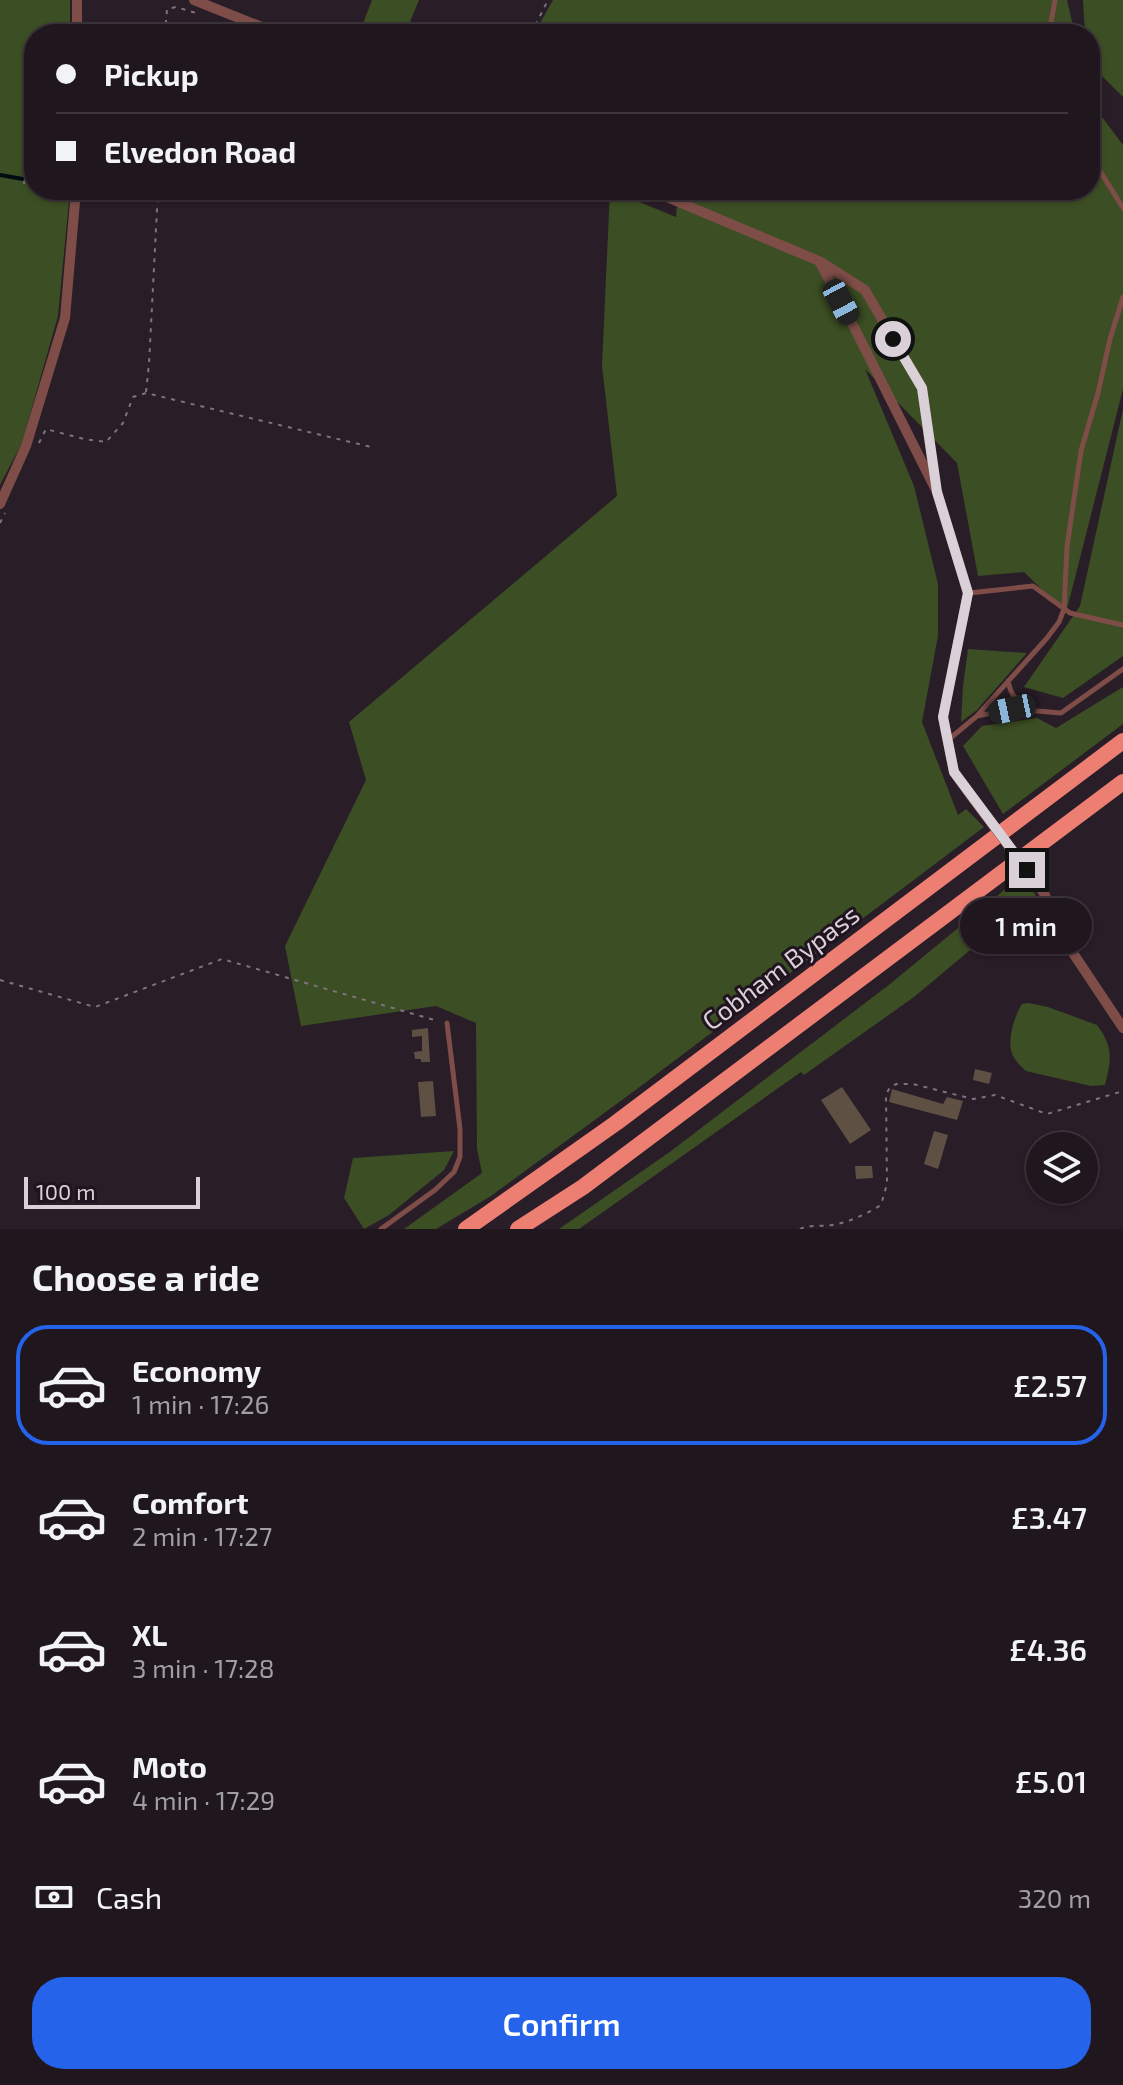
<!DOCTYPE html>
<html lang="en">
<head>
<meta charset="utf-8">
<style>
	body { margin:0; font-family:"Exo 2",sans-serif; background:#2c232b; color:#f1f3f6; height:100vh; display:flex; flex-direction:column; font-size:30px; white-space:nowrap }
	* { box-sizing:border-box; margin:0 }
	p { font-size:26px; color:#a19fa4 }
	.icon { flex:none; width:44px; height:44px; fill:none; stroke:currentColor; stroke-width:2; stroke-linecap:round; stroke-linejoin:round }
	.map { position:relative; height:1229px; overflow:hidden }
	.side { display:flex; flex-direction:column; background:#1f161e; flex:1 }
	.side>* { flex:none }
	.guide { position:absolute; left:24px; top:24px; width:1076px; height:176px; border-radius:32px; box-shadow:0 2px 6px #0004,0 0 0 2px #3c353c; display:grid; align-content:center; height:176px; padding:0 32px; background:#1f161e }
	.tools { position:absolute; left:1026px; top:1132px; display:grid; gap:16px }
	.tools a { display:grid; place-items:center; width:72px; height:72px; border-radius:50%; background:#1f161e; box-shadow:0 2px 6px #0004,0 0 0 2px #3c353c; font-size:40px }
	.scale { position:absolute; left:24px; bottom:20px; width:176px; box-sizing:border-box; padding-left:8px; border:4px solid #d9d0d8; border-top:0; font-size:22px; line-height:28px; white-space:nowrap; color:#d9d0d8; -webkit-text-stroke:6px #1f141f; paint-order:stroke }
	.end { position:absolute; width:36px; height:36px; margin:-18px; border:10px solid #d9d0d8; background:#111; box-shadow:0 0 0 4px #111 }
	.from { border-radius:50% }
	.bubble { position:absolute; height:56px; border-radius:28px; background:#1f161e; box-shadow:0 2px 6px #0004,0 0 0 2px #3c353c; font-size:26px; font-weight:600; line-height:56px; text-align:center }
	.car { position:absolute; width:24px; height:48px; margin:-24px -12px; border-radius:10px; box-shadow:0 0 6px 2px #0007; background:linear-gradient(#222 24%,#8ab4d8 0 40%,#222 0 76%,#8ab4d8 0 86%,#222 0) }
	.guide b { display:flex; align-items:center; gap:28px; height:76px; font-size:30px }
	.guide b+b { border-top:2px solid #3c353c }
	.guide i { width:20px; height:20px; background:#f1f3f6 }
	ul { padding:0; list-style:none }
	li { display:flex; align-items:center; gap:24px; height:120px; margin:0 16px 12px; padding:0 16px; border:4px solid transparent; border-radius:32px }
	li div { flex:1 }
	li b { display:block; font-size:30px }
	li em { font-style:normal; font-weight:600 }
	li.on { border-color:#2563eb }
	li>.icon { width:72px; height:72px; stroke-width:1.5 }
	h2 { padding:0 32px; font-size:36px; line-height:96px }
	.pay { display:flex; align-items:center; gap:20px; height:88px; padding:0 32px; font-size:30px }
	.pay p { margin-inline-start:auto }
	.button { display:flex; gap:16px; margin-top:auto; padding:16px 32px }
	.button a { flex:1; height:92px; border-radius:32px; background:#2563eb; color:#fff; font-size:32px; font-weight:600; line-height:92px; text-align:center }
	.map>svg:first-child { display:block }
</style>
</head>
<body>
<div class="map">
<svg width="1123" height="1229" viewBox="0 0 1123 1229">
	<rect width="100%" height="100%" fill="#291d28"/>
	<!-- green -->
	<path fill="#3c4e23" d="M0,0H70V34H34V190H70L58,316L22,443L0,485Z
		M372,0H419L405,34H359Z
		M553,0H1067L1075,34H534Z
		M1083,0H1123V97L1090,64V34H1085Z
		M1090,101L1123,145V389L1066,613L1024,572L978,576L957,463L865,369L914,486L938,584V636L922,722L958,815L966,809L984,827L637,1089L491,1196L436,1229H404L482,1173L477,1149L476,1023L436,1006L301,1026L285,946L366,780L349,722L617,496L602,366L610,190L676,217L678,190H1090Z
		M1123,409V656L1063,698L1024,687L1080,606Z
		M968,649L1027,653L977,710L961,722L963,686Z
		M1123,687V724L1003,814L963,746L982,726L1037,718L1056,728Z
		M1020,877L1036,895L914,997L804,1075L801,1072L579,1229H559L671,1151L890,984Z
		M1029,1003L1048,1007L1097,1025C1114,1047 1111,1061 1105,1085L1091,1086L1026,1071C1021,1066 1016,1062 1013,1056C1006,1041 1014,1017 1022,1004Z
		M454,1151L444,1170L389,1215L364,1229L344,1198L353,1158Z"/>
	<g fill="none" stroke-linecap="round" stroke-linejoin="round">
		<!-- stream -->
		<path stroke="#000b12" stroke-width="4" d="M0,175L34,181"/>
	</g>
	<!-- building -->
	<path fill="#5e5043" d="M428,1028L430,1062H421V1059H415L414,1052L422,1051V1036L412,1037V1030Z
		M975,1069L992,1073L989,1084L973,1080Z
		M433,1081L436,1116L421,1117L418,1082Z
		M842,1087L871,1130L850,1144L821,1100Z
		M892,1089L943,1104L947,1097L963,1101L957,1120L889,1102Z
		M934,1131L948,1135L938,1169L924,1164Z
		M855,1166H872L873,1178L856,1179Z"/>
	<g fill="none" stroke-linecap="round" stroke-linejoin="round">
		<!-- path -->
		<path stroke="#7f747e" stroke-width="2" stroke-dasharray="4 6" stroke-linecap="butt" d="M165,34L167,9L176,7L196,13
			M531,34L548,0
			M24,184L25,176
			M146,392L149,364L158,190
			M39,443L46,429L84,439L106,442L123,423L133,397L146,393L371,447
			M0,523L5,513
			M0,980L95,1007L222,959L438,1021
			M800,1229C810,1224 821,1227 832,1225C850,1222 866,1214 881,1205L887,1184L886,1094L891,1086L897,1084H913L973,1099L995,1095L1047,1114L1123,1091"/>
		<!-- service -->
		<path stroke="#7e4d48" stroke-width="5" d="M1049,34L1055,0
			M1090,155L1123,208
			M969,593L1033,586L1070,613L1123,625
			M1008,681C1011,696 1017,702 1030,708
			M977,716L1047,638L1059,622L1064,609L1067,547L1081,451L1098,393L1110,339L1123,297
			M948,740L977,716L1012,709L1061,713L1123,669
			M381,1229L435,1190L454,1172L460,1157V1129L447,1023"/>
		<!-- minor -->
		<path stroke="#7e4d48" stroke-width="10" d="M77,0V34
			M194,0L279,34
			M650,190L819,261L852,323L937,492L968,593L943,717L954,772L974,800
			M821,262L865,290L922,388L935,482
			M0,504L26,446L65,318L76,190
			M1044,893L1063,938L1123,1028"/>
		<!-- trunk -->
		<path stroke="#ec7e72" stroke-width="16" d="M466,1229L616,1123L1123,741
			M518,1229L583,1187L1123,782"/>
		<!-- minor-bridge -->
		<path stroke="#7e4d48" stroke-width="10" d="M974,800L1044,893"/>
	</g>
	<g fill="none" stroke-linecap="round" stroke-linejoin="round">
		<!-- route -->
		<path stroke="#d9d0d8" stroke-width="10" d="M893,339L922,388L937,492L968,593L943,717L954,772L1027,870"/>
	</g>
	<g text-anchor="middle" stroke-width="6" stroke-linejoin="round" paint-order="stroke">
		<!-- street labels -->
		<g font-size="26" fill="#d9d0d8" stroke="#1f141f">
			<text transform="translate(781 968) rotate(-37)" y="9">Cobham Bypass</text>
		</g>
	</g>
</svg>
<div class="tools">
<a><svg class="icon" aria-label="layers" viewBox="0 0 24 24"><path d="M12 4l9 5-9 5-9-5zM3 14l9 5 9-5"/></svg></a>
</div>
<div class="scale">100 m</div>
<i class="end from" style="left:893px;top:339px"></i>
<i class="end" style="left:1027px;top:870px"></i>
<div class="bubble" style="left:960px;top:898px;width:132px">1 min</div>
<i class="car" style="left:841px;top:302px;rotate:152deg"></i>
<i class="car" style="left:1012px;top:709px;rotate:258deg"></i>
<div class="guide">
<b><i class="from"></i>Pickup</b>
<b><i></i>Elvedon Road</b>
</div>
</div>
<section class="side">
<h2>Choose a ride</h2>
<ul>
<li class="on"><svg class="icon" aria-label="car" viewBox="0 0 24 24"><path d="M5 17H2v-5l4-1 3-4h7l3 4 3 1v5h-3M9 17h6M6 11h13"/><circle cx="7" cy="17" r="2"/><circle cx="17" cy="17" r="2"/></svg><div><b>Economy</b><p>1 min · 17:26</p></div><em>£2.57</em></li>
<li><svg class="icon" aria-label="car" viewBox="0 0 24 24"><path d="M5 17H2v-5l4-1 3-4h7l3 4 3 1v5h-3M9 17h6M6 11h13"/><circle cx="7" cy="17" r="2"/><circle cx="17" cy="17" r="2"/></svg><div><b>Comfort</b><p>2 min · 17:27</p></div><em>£3.47</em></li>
<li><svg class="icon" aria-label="car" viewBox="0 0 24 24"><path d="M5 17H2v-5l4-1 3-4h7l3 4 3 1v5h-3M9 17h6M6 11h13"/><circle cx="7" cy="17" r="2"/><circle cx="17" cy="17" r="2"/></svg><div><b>XL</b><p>3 min · 17:28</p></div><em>£4.36</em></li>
<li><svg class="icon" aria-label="car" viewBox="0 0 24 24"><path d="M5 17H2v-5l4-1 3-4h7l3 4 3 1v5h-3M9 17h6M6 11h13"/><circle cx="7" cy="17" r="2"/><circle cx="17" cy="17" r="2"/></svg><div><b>Moto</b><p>4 min · 17:29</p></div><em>£5.01</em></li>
</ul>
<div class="pay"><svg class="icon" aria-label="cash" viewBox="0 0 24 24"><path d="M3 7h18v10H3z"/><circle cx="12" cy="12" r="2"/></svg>Cash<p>320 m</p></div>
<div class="button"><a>Confirm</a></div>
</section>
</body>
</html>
